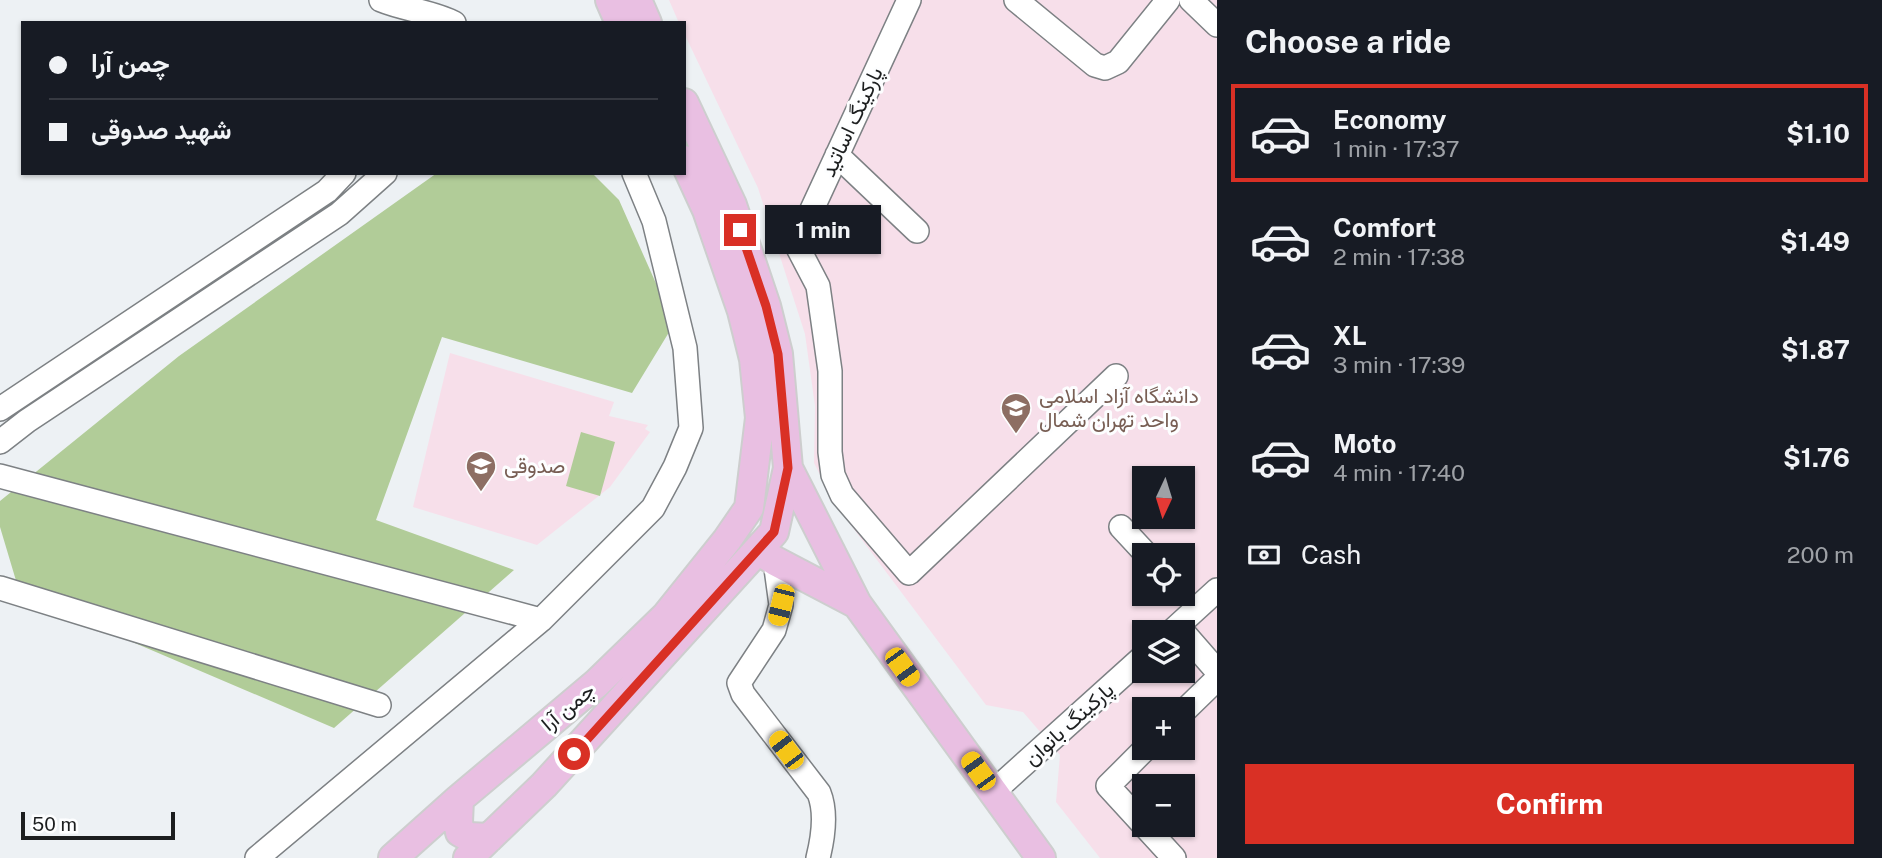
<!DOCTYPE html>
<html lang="en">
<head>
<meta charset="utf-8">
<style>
	body { margin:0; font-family:"Public Sans",Vazirmatn,sans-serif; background:#20242c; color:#f1f3f6; height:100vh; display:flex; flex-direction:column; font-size:26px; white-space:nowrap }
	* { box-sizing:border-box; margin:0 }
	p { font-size:23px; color:#9ea1a6 }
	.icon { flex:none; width:38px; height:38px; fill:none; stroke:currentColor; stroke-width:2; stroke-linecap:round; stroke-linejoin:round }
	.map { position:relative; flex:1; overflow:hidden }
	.panel { display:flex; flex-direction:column; background:#171b24; width:665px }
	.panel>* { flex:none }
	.banner { position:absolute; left:21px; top:21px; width:665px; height:154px; border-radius:0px; box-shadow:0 2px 5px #0004; display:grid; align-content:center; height:154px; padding:0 28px; background:#171b24 }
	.needle { width:46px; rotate:184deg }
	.fabs { position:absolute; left:1132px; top:466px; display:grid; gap:14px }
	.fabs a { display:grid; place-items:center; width:63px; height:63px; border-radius:0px; background:#171b24; box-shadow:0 2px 5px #0004; font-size:35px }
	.scale { position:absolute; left:21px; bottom:18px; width:154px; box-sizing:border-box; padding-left:7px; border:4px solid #1c1e1f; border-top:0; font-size:19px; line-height:24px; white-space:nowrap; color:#1c1e1f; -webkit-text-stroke:5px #fdfeff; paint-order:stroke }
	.end { position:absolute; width:32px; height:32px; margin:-16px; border:9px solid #d93025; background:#fff; box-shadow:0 0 0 4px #fff }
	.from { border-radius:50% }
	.bubble { position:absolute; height:49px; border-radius:0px; background:#171b24; box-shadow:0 2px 5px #0004; font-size:23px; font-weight:700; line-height:49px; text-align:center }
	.car { position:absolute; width:21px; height:42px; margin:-21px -10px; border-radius:9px; box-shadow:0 0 5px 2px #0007; background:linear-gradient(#f5c518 24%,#345 0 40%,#f5c518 0 76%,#345 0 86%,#f5c518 0) }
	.banner b { display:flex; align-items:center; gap:24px; height:66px; font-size:26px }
	.banner b+b { border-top:2px solid #363941 }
	.banner i { width:18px; height:18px; background:#f1f3f6 }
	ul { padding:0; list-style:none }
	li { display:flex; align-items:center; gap:21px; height:98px; margin:0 14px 10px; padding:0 14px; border:4px solid transparent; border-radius:0px }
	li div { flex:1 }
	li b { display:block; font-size:26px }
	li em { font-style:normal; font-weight:700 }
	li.current { border-color:#d93025 }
	li>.icon { width:63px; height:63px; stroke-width:1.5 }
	h2 { padding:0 28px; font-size:32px; line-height:84px }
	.pay { display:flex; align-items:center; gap:18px; height:77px; padding:0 28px; font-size:26px }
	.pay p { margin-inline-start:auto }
	.primary-button { display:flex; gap:14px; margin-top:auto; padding:14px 28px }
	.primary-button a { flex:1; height:80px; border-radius:0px; background:#d93025; color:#fff; font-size:28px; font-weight:700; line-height:80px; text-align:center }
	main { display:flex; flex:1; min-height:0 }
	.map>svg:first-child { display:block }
</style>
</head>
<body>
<main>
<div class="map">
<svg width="1217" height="858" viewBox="0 0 1217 858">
	<rect width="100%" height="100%" fill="#edf1f4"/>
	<!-- education -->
	<path fill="#f7dfea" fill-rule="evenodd" d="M669,0H1217V858H1100L1056,802L1060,755L1023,712L986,705L835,504L814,463L815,406L805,334L758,188L684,33V23H679ZM1144,478H1183V516H1144ZM1144,555H1183V593H1144ZM1144,632H1183V670H1144ZM1144,709H1183V747H1144ZM1144,786H1183V824H1144Z
		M450,353L614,402L609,416L648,425L645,429L650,432L610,487L537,545L413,507Z"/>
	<!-- green -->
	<path fill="#b1cc98" d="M437,173H592L619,200L674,324L632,393L442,337L376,520L514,570L334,728L20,594L0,527V501L179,356Z
		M581,432L615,442L600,496L566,486Z"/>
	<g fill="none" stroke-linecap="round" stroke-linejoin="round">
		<!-- minor casing -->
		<g stroke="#7d8184" stroke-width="26">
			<path id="minor" d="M381,0C405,10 431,11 454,23
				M909,0L796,244L818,286L830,371V452L833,475L842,495L909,573L1116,376
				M1016,0L1095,65L1105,68L1118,62L1168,0
				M1191,0L1217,25
				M837,155L917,231
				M0,409L327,191L344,173
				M0,442L27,421L339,214L385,173
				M0,476L541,620
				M1121,527L1147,555
				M775,561L781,605L774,630L739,683L743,694L819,793C827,813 823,838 818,858
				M0,588L379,705
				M1171,632L1217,590
				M1183,632L1217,671
				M1183,712L1217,679
				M1147,747L1108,786L1174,858
				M993,792L1144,656
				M257,858L541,620L653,508L675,467L691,428L685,348L654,221L634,173"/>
		</g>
		<!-- major casing -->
		<g stroke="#cdcece" stroke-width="32">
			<path id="major" d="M610,0L620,23
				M637,0L647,23
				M788,468L857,604L1041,858
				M758,550L775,561L857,604
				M459,799L458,822L460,832L469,837L489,838
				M393,858L459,799L597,683L666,616L727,540L749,508L760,418L754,359L742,311L707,210L684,160
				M468,858L544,785L774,532L788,468L778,354L766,306L732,205L684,103"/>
		</g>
		<!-- minor -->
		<use href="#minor" stroke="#fff" stroke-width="23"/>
		<!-- major -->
		<use href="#major" stroke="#e9bfe2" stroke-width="28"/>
	</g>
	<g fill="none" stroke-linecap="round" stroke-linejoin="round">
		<!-- route -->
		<path stroke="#d93025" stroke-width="9" d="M574,754L774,532L788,468L778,354L766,306L740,230"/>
	</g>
	<!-- icons -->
	<defs>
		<g id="university-pin" transform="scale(1.575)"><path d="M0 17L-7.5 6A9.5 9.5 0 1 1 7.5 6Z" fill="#8d6e63" stroke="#fdfeff"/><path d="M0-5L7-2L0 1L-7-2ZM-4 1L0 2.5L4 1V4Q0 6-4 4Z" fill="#fff"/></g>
		<g id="school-pin" transform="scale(1.575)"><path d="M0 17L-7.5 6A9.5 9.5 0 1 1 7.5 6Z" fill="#8d6e63" stroke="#fdfeff"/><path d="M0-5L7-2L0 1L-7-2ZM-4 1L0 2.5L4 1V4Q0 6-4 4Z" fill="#fff"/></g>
	</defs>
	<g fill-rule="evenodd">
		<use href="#university-pin" x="1016" y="408"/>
		<use href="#school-pin" x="481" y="466"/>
	</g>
	<g text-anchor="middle" stroke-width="6" stroke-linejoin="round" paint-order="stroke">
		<!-- street labels -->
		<g font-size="21" fill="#1c1e1f" stroke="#fdfeff">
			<text transform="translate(852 122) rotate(-65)" y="7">پارکینگ اساتید</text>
			<text transform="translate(568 707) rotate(-40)" y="7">چمن آرا</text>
			<text transform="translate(1069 724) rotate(-42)" y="7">پارکینگ بانوان</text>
		</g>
		<!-- education labels -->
		<g font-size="21" fill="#785e54" stroke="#fdfeff" text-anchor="start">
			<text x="1039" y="403">دانشگاه آزاد اسلامی<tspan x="1039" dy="24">واحد تهران شمال</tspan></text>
			<text x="504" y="473">صدوقی</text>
		</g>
	</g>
</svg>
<div class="fabs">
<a><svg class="needle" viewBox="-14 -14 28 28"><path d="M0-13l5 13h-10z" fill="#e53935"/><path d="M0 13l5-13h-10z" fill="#9ea1a6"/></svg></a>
<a><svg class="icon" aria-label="locate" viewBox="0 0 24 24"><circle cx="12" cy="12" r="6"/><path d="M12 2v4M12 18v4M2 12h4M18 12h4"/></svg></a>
<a><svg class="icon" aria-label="layers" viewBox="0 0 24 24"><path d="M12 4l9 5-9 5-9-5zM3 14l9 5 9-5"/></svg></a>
<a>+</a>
<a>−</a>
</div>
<div class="scale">50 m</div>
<i class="end from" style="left:574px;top:754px"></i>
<i class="end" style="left:740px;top:230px"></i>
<div class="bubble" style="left:765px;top:205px;width:116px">1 min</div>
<i class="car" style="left:781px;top:605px;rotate:194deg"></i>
<i class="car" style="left:902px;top:667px;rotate:144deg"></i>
<i class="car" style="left:786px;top:750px;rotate:323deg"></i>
<i class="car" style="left:978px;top:771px;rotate:324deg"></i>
<div class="banner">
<b><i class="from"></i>چمن آرا</b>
<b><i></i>شهید صدوقی</b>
</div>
</div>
<section class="panel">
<h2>Choose a ride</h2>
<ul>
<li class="current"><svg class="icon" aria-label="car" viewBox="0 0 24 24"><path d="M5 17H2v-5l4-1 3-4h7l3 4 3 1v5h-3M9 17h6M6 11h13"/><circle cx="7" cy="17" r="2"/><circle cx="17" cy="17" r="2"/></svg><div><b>Economy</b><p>1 min · 17:37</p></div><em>$1.10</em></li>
<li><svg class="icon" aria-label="car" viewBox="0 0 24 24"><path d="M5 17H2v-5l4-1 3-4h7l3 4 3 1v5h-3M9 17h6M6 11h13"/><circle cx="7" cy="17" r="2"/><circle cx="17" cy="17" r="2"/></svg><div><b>Comfort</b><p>2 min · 17:38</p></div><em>$1.49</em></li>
<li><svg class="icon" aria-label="car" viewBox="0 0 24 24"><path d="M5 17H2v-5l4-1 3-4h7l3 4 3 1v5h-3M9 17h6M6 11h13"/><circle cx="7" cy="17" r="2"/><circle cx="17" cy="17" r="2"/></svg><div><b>XL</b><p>3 min · 17:39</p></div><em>$1.87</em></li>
<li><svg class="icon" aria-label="car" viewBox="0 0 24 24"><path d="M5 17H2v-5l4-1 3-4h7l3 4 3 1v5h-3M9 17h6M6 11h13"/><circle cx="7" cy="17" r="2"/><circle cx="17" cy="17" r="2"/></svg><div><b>Moto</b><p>4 min · 17:40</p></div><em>$1.76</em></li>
</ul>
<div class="pay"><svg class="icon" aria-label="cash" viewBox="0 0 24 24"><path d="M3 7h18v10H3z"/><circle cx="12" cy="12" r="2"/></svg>Cash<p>200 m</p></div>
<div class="primary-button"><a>Confirm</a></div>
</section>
</main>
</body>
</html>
